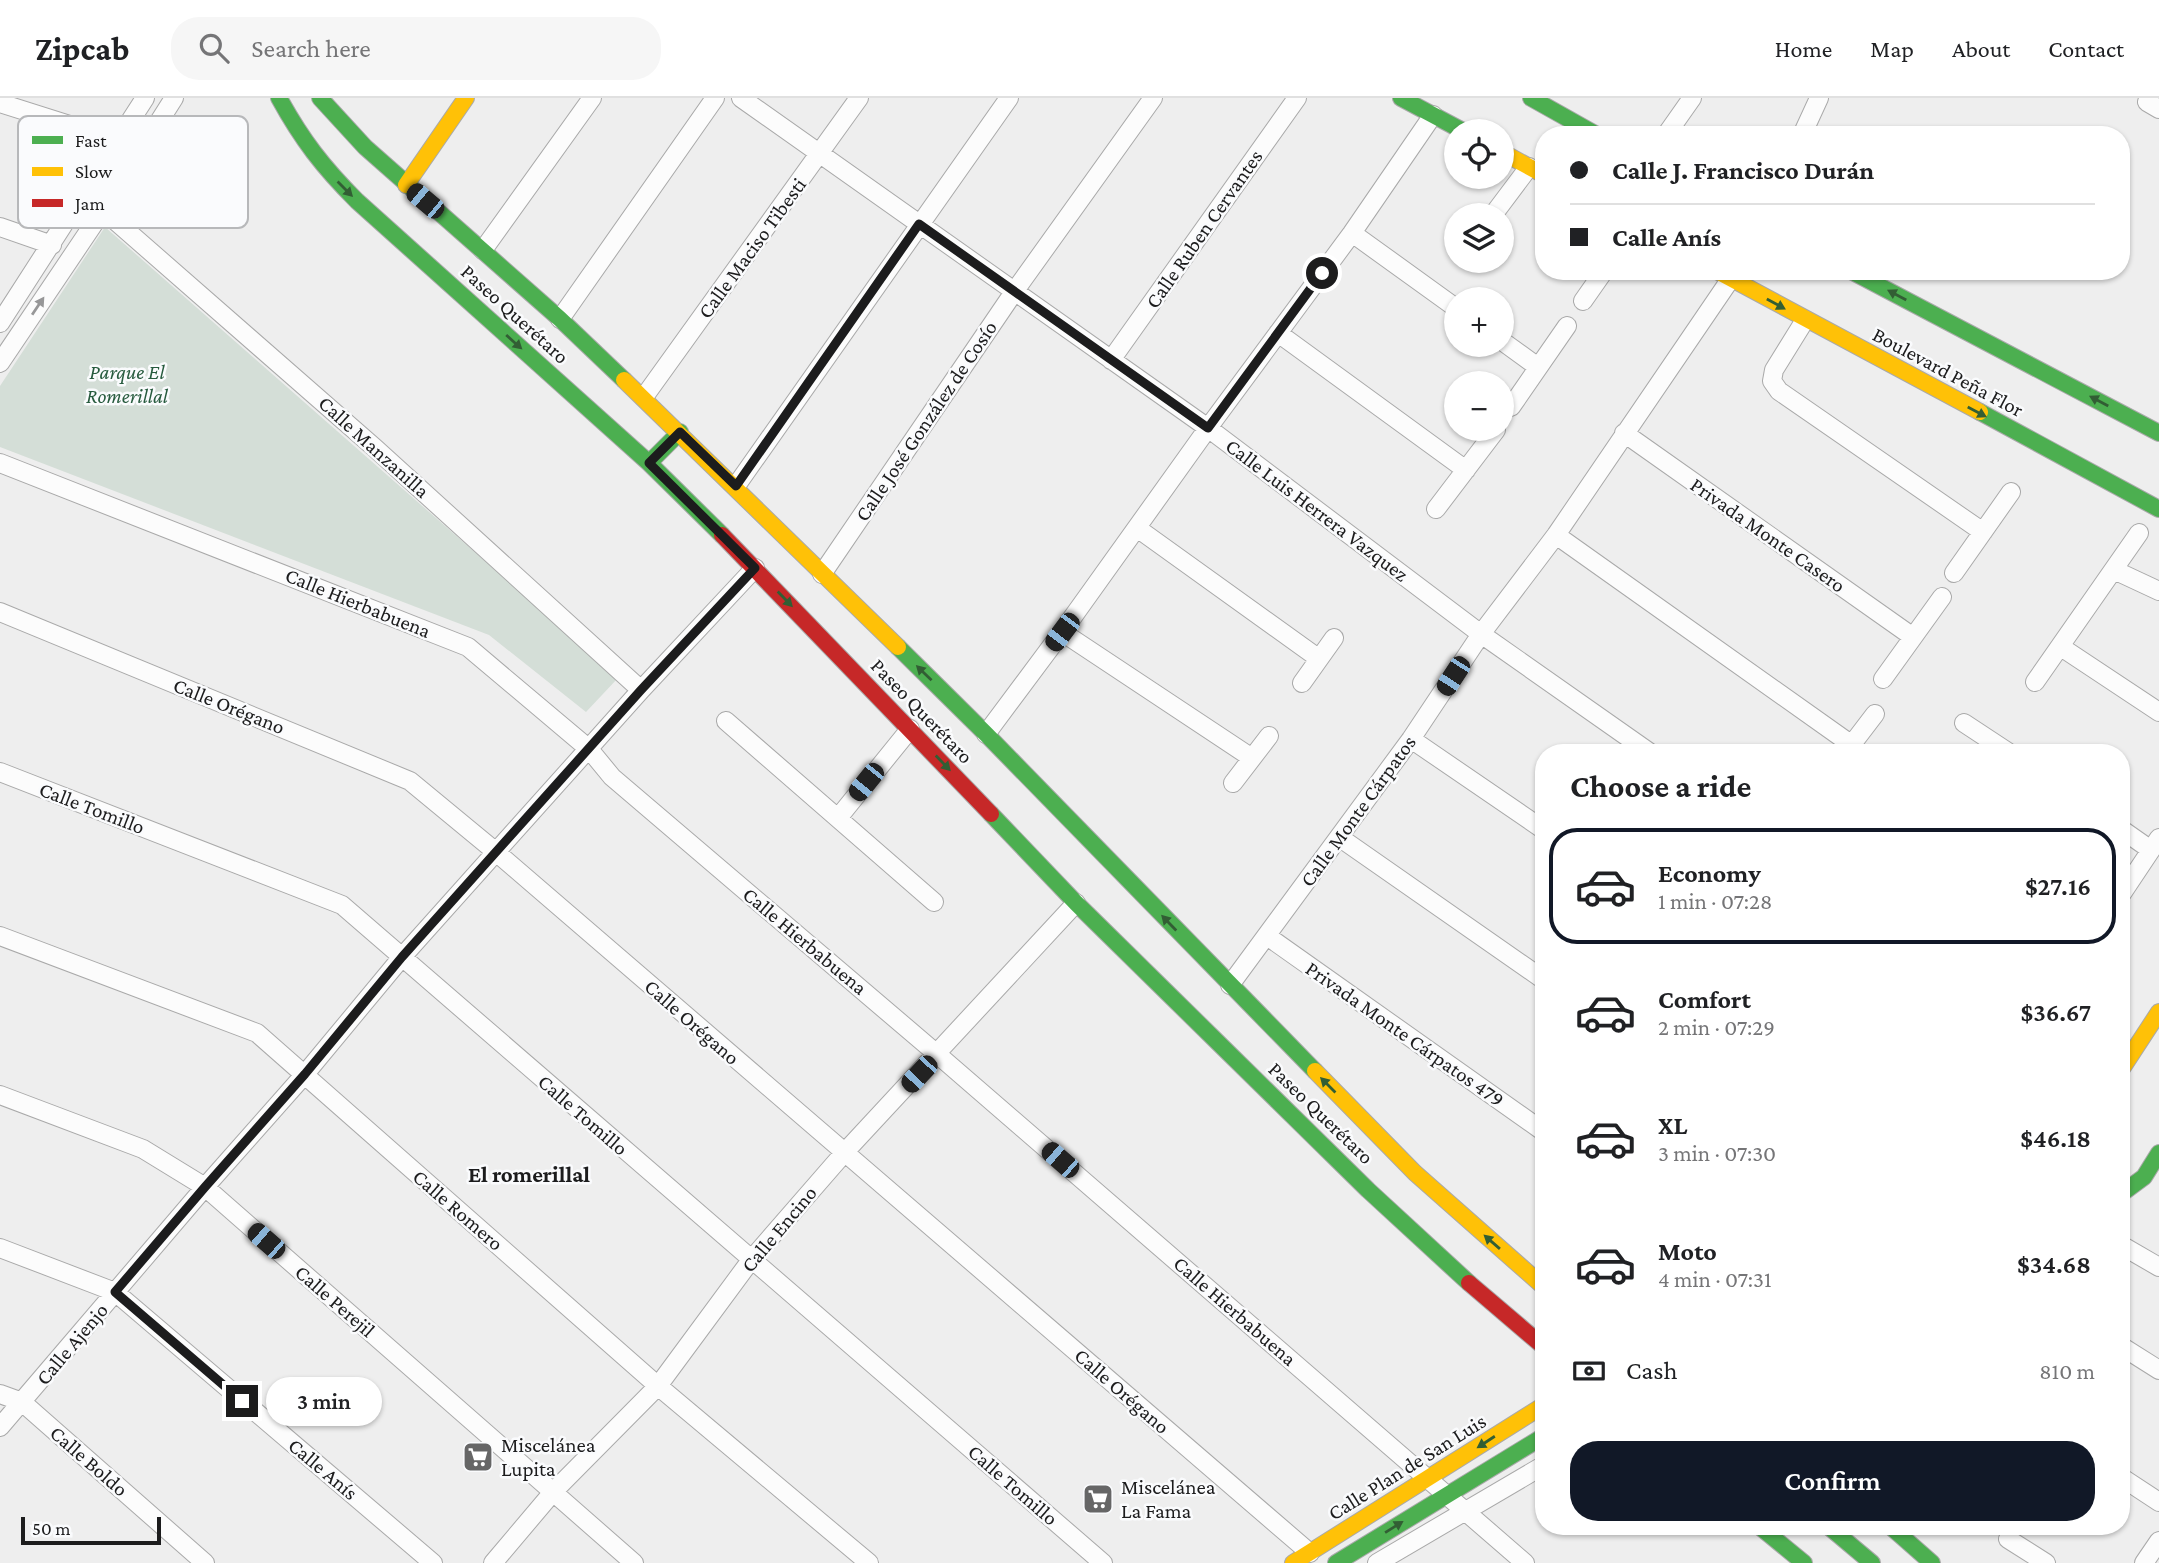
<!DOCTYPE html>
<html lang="en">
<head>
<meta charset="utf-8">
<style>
	body { margin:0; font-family:"Crimson Pro",serif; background:#f6f6f6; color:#202124; height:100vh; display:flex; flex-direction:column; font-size:26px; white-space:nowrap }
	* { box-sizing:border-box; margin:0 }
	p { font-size:23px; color:#757577 }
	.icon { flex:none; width:38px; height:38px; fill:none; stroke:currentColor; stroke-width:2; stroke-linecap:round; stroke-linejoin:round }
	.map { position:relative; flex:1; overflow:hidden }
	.panel { position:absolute; left:1535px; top:646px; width:595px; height:791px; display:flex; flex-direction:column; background:#fff; border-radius:28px; box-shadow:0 2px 5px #0004 }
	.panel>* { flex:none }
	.top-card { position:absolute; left:1535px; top:28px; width:595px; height:154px; border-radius:28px; box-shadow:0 2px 5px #0004; display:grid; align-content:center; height:154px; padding:0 35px; background:#fff }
	.fabs { position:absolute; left:1444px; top:21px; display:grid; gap:14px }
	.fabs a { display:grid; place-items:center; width:70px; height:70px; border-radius:50%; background:#fff; box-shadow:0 2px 5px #0004; font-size:35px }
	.scale { position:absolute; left:21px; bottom:18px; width:140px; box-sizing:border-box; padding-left:7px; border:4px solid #1c1c1d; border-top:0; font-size:19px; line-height:24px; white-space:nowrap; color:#1c1c1d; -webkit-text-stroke:5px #fafbfd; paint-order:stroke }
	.end { position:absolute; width:32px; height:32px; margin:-16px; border:9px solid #1c1c1d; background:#fff; box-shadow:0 0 0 4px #fff }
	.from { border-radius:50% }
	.bubble { position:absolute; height:49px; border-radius:24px; background:#fff; box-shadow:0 2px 5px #0004; font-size:23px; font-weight:600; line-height:49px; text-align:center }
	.car { position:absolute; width:21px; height:42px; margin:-21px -10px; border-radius:9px; box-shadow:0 0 5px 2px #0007; background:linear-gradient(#222 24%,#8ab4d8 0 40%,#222 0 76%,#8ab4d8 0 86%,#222 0) }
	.top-card b { display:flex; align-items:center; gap:24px; height:66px; font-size:26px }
	.top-card b+b { border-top:2px solid #e0e0e0 }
	.top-card i { width:18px; height:18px; background:#202124 }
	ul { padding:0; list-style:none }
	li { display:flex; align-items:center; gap:21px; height:116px; margin:0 14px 10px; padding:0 21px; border:4px solid transparent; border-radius:28px }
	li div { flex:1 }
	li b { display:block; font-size:26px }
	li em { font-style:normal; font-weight:600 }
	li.active { border-color:#111827 }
	li>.icon { width:63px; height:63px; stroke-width:1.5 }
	h2 { padding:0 35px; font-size:32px; line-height:84px }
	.pay { display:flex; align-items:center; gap:18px; height:77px; padding:0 35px; font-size:26px }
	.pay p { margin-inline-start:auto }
	.primary-button { display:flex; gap:14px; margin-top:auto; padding:14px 35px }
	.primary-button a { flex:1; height:80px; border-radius:28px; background:#111827; color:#fff; font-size:28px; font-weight:600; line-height:80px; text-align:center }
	header { display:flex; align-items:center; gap:42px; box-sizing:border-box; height:98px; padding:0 35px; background:#fff; border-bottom:2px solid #e0e0e0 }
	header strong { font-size:33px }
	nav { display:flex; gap:38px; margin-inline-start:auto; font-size:24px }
	.search { width:490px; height:63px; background:#f6f6f6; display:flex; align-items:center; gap:18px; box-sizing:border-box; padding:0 24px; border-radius:28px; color:#757577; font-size:26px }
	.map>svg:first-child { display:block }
</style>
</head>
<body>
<header>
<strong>Zipcab</strong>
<div class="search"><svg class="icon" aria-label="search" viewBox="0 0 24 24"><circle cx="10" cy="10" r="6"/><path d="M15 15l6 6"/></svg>Search here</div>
<nav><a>Home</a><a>Map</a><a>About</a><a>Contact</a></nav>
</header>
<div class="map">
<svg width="2159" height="1465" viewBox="0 0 2159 1465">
	<rect width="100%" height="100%" fill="#eee"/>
	<!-- green -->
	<path fill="#d4ded7" d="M105,129L618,580L586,614L489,537L0,349V288Z"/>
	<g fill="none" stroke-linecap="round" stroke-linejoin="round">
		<!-- street casing -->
		<g stroke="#a9a9a9" stroke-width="20">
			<path id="street" d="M741,0L1208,330L1481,536L1649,654
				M2147,4L2159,11
				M0,5L117,42
				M1666,37L1692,0
				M1802,37L1819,0
				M103,112L375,350L641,592
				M1493,117L1529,69
				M0,129L52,147
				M1352,135L1456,210
				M483,152L592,0
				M1583,203L1604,173
				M560,221L715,0
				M1805,222L1774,272L1772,283L1779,293L1983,434
				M0,225L145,0
				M1278,235L1466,372
				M1502,243L1538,269
				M1111,262L1297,0
				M0,265L103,112L174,0
				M644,299L859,0
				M1511,309L1567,228
				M1624,335L1913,539
				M0,365L468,549L589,651L612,679L937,956L1525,1465
				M736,388L1009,0
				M1436,411L1496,332
				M1137,430L1318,560
				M1556,437L1852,647
				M2114,472L2159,493
				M1954,475L2011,394
				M822,476L1014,194L1153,0
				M0,514L410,683L496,754L1310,1455
				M1062,534L1252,660
				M2061,549L2159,614
				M1883,581L1942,499
				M2035,584L2139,435
				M1302,585L1334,540
				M726,623L934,804
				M1964,625L2008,654
				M986,636L1062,534L1208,330L1352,135L1433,17
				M1411,641L1544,732
				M1846,654L1875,616
				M0,674L342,807L1103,1465
				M1233,685L1269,638
				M838,720L910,631
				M2121,731L2151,752
				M1339,739L1544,882
				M2121,797L2159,740
				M0,838L257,935L658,1288L869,1465
				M1267,838L1544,1034
				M1230,887L1411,641L1481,536L1556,437L1736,173
				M0,997L143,1051L205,1089L634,1465
				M2121,1147L2159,1169
				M0,1150L115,1194L433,1465
				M2121,1248L2159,1272
				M0,1296L22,1304L205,1465
				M0,1329L205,1089L305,976L402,859L641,592L755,470
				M2121,1379L2159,1404
				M2008,1441L2046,1465
				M493,1465L553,1394L658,1288L751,1162L844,1055L1076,805
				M1377,1465L1544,1367
				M2144,1465L2159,1443"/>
		</g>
		<!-- fast casing -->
		<g stroke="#a9a9a9" stroke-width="18">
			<path id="fast" d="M279,0C302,42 323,69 357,103L649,365L722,437
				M320,0L365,49L560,221L624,282
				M1401,0L1463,33
				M1531,0L1597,37
				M1851,173L2159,335
				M1980,314L2159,411
				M649,365L680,334
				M898,549L986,636L1315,973
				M991,716L1076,805L1368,1092L1469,1185
				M2121,1096L2144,1079L2159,1055
				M1759,1428L1804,1465
				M1828,1428L1872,1465
				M1890,1428L1932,1465
				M1336,1465L1544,1338"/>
		</g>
		<!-- slow casing -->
		<g stroke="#a9a9a9" stroke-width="18">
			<path id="slow" d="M1502,54L1544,77
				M406,87L466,0
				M1717,173L1980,314
				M624,282L898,549
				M2121,972L2159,914
				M1315,973L1415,1075L1544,1189
				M1293,1465L1544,1307"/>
		</g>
		<!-- jam casing -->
		<g stroke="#a9a9a9" stroke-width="18">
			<path id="jam" d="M722,437L991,716
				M1469,1185L1544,1249"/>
		</g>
		<!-- street -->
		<use href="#street" stroke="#fcfcfc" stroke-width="18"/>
		<!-- fast -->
		<use href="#fast" stroke="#4caf50" stroke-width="16"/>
		<!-- slow -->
		<use href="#slow" stroke="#ffc107" stroke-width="16"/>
		<!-- jam -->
		<use href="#jam" stroke="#c62828" stroke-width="16"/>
	</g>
	<!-- one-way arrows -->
	<defs><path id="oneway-solid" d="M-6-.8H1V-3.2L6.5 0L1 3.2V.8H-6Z" transform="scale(1.75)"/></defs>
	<g fill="#325e34">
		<use href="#oneway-solid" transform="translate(345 91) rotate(45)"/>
		<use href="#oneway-solid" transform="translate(1897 197) rotate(-152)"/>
		<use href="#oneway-solid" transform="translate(1776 206) rotate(29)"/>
		<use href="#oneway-solid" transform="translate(514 244) rotate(42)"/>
		<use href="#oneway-solid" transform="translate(2099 303) rotate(-152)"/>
		<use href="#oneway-solid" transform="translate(1977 314) rotate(28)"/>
		<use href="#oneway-solid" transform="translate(785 501) rotate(46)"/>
		<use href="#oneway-solid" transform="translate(924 575) rotate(-136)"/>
		<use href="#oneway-solid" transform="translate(943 665) rotate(46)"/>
		<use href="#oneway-solid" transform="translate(1169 825) rotate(-134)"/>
		<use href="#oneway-solid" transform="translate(1328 987) rotate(-135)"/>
		<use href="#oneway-solid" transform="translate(1492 1144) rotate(-139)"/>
		<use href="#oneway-solid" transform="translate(1486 1344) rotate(147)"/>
		<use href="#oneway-solid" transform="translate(1394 1429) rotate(-32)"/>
	</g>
	<use fill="#979798" href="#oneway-solid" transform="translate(38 208) rotate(-56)"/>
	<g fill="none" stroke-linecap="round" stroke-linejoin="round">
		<!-- route -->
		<path stroke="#1c1c1d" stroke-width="9" d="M242,1303L115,1194L205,1089L305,976L402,859L641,592L755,470L649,365L680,334L736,388L919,126L1208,330L1322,175"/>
	</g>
	<!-- icons -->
	<defs>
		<g id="supermarket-square" transform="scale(1.575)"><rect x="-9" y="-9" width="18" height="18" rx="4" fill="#666" stroke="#fafbfd"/><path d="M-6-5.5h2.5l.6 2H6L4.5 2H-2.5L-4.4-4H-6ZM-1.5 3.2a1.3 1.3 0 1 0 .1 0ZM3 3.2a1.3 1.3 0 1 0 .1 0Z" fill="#fff"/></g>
	</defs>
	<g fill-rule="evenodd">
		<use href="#supermarket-square" x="478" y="1359"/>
		<use href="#supermarket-square" x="1098" y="1401"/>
	</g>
	<g text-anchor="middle" stroke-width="5" stroke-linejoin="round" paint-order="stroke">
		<!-- street labels -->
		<g font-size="21" fill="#1c1c1d" stroke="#fafbfd">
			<text transform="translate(1204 131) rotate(-55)" y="7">Calle Ruben Cervantes</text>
			<text transform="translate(752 150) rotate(-54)" y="7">Calle Maciso Tibesti</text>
			<text transform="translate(515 216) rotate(42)" y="7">Paseo Querétaro</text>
			<text transform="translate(1948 274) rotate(28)" y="7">Boulevard Peña Flor</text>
			<text transform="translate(926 323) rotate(-56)" y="7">Calle José González de Cosío</text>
			<text transform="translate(374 349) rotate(42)" y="7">Calle Manzanilla</text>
			<text transform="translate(1317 412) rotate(37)" y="7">Calle Luis Herrera Vazquez</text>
			<text transform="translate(1768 437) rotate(35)" y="7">Privada Monte Casero</text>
			<text transform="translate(358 505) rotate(22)" y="7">Calle Hierbabuena</text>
			<text transform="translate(229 608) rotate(22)" y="7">Calle Orégano</text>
			<text transform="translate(922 613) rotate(46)" y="7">Paseo Querétaro</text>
			<text transform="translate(92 710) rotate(21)" y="7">Calle Tomillo</text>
			<text transform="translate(1358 713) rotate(-54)" y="7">Calle Monte Cárpatos</text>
			<text transform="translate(805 843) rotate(40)" y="7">Calle Hierbabuena</text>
			<text transform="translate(692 924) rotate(41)" y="7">Calle Orégano</text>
			<text transform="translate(1405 936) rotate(35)" y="7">Privada Monte Cárpatos 479</text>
			<text transform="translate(1321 1015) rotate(44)" y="7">Paseo Querétaro</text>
			<text transform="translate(583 1017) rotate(41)" y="7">Calle Tomillo</text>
			<text transform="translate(458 1112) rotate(41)" y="7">Calle Romero</text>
			<text transform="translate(779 1131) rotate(-50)" y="7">Calle Encino</text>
			<text transform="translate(335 1203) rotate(41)" y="7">Calle Perejil</text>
			<text transform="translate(1235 1213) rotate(41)" y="7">Calle Hierbabuena</text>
			<text transform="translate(72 1246) rotate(-50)" y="7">Calle Ajenjo</text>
			<text transform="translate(1122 1293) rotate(41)" y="7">Calle Orégano</text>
			<text transform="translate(89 1363) rotate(41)" y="7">Calle Boldo</text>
			<text transform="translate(1407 1369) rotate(-32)" y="7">Calle Plan de San Luis</text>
			<text transform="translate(323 1371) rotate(40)" y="7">Calle Anís</text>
			<text transform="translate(1013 1387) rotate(41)" y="7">Calle Tomillo</text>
		</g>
		<!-- park labels -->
		<g font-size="21" font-style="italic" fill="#275b3e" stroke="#fafbfd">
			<text x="127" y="281">Parque El<tspan x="127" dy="24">Romerillal</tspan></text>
		</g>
		<!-- poi labels -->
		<g font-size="21" fill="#1c1c1d" stroke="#fafbfd" text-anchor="start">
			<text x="501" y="1354">Miscelánea<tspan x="501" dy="24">Lupita</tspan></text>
			<text x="1121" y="1396">Miscelánea<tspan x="1121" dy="24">La Fama</tspan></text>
		</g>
		<!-- neighbourhood labels -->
		<g font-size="23" font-weight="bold" fill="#1c1c1d" stroke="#fafbfd">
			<text x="529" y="1084">El romerillal</text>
		</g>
	</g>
	<!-- legend -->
	<rect x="18" y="18" width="230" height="112" rx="10" fill="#fafbfd" stroke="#b7b8ba" stroke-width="2"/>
	<rect x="32" y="38" width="31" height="8" fill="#4caf50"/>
	<rect x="32" y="69" width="31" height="9" fill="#ffc107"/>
	<rect x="32" y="101" width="31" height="8" fill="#c62828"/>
	<g font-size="19" fill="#1c1c1d">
		<text x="75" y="49">Fast</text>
		<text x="75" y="80">Slow</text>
		<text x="75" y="112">Jam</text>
	</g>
</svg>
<div class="fabs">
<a><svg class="icon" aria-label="locate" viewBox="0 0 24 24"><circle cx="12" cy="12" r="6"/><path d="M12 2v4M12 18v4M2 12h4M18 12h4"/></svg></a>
<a><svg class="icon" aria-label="layers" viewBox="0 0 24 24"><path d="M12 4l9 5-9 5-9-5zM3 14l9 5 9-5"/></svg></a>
<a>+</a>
<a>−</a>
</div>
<div class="scale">50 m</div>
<i class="end from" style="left:1322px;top:175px"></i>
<i class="end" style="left:242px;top:1303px"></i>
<div class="bubble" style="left:266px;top:1279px;width:116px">3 min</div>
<i class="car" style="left:425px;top:103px;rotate:310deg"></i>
<i class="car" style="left:1062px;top:534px;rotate:217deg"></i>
<i class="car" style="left:1453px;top:578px;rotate:213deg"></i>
<i class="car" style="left:866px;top:684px;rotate:219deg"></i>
<i class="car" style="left:919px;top:976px;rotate:223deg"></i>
<i class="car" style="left:1060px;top:1062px;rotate:311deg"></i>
<i class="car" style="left:266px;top:1143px;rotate:311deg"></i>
<div class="top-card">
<b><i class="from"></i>Calle J. Francisco Durán</b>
<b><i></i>Calle Anís</b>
</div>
<section class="panel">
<h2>Choose a ride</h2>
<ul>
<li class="active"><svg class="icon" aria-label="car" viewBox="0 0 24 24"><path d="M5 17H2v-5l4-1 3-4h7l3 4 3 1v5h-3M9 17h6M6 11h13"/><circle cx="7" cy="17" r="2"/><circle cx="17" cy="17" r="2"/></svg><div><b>Economy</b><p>1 min · 07:28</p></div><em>$27.16</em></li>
<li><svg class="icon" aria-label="car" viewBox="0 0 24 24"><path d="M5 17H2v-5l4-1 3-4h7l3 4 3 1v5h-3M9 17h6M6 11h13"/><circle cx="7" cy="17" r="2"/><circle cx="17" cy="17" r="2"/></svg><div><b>Comfort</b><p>2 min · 07:29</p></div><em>$36.67</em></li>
<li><svg class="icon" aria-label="car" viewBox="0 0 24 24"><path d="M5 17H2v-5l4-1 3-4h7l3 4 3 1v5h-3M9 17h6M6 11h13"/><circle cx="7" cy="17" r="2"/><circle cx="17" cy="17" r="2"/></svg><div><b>XL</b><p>3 min · 07:30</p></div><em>$46.18</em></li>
<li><svg class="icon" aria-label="car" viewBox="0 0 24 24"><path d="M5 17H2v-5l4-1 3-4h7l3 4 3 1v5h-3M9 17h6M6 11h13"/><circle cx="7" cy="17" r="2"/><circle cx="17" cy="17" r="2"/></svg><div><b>Moto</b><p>4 min · 07:31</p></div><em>$34.68</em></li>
</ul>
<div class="pay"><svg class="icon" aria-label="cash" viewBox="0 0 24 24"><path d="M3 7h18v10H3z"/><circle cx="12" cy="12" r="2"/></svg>Cash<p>810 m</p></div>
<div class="primary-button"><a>Confirm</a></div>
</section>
</div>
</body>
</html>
